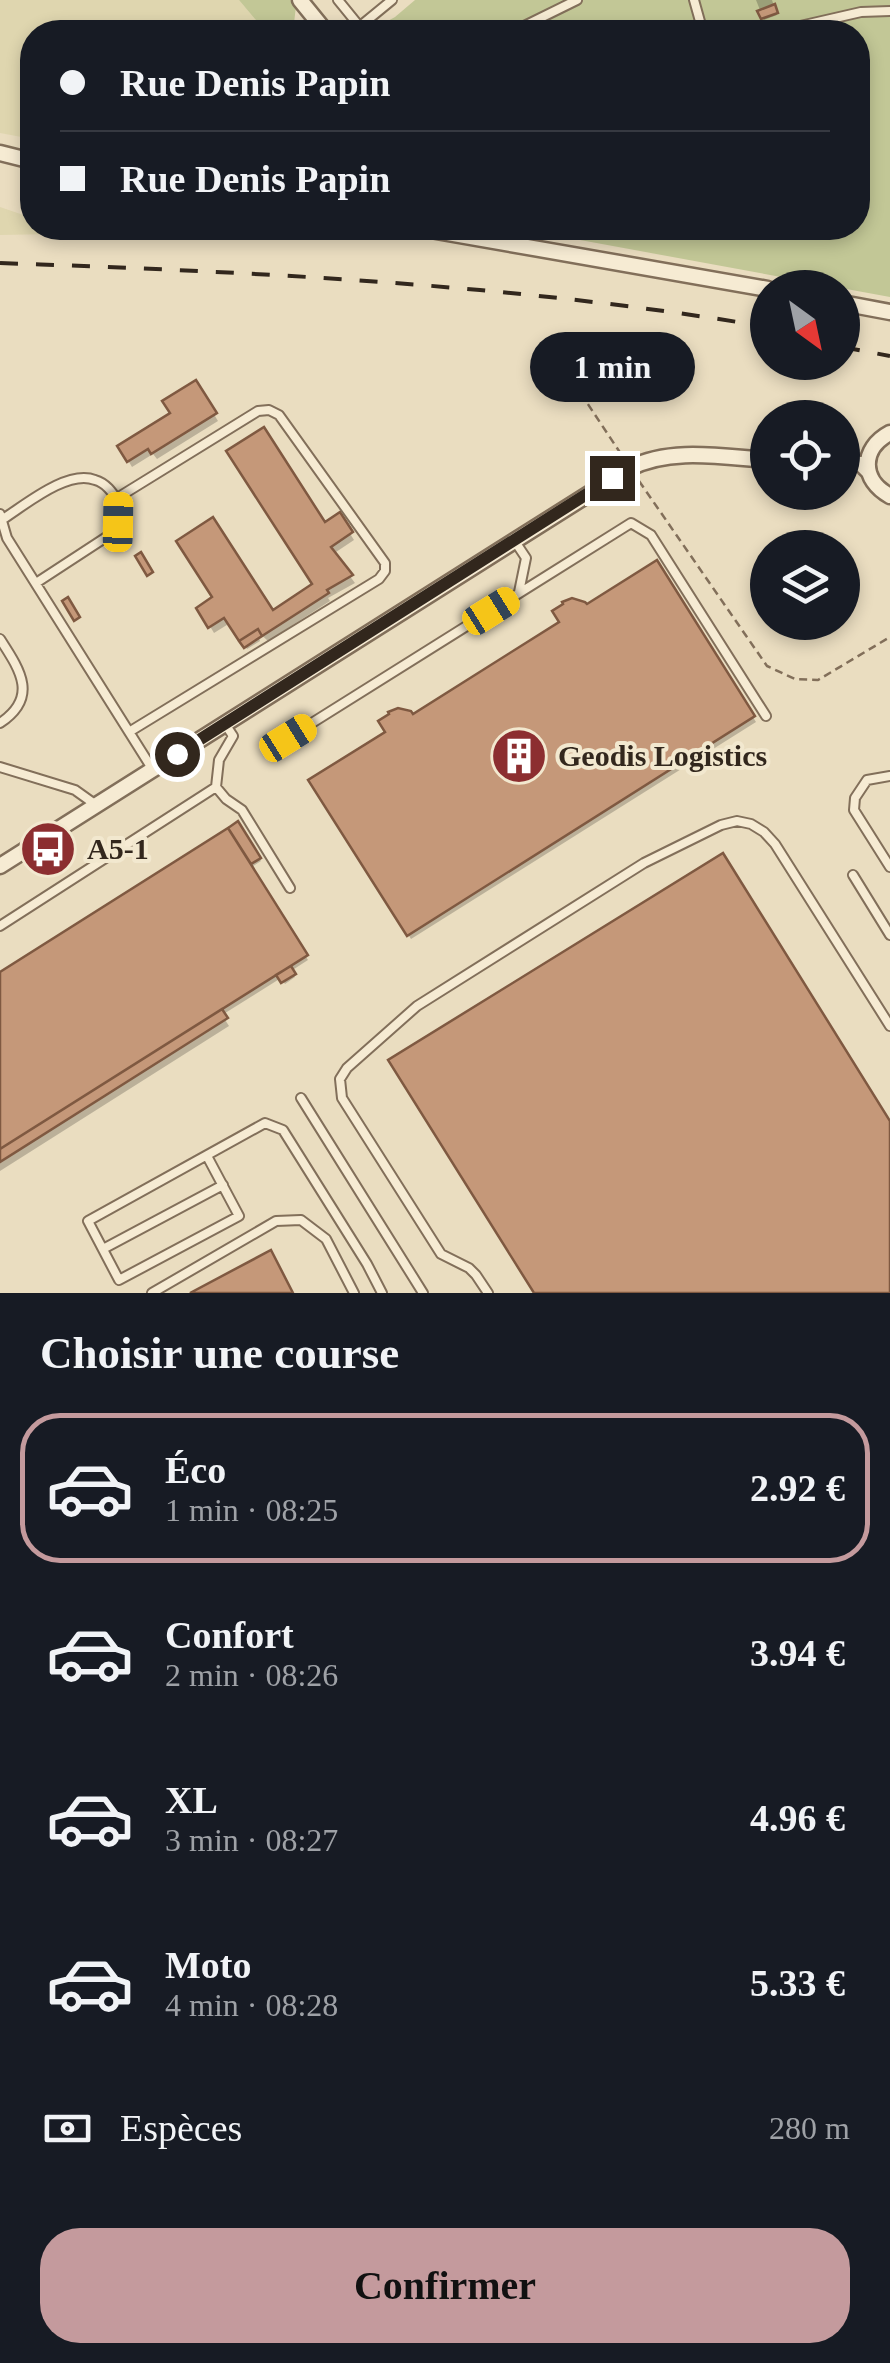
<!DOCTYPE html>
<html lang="fr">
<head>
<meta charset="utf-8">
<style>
	body { margin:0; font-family:"Times New Roman",serif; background:#242831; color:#f1f3f6; height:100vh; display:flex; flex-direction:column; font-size:38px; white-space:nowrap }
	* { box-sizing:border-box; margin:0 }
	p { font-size:32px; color:#9ea1a6 }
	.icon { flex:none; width:55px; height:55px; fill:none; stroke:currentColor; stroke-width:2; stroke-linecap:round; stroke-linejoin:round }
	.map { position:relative; height:1293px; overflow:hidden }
	.drawer { display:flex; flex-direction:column; background:#171b24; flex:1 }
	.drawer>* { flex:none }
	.hud { position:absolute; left:20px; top:20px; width:850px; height:220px; border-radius:40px; box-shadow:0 5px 15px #0003; display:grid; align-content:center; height:220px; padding:0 40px; background:#171b24 }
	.needle { width:65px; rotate:147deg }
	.fabs { position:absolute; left:750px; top:270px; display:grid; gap:20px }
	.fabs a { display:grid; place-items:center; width:110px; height:110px; border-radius:50%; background:#171b24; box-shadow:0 5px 15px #0003; font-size:50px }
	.end { position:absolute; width:45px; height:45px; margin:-22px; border:12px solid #32271d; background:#fff; box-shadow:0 0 0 5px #fff }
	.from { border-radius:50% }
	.bubble { position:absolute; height:70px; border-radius:35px; background:#171b24; box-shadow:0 5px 15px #0003; font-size:32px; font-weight:700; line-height:70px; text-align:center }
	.car { position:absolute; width:30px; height:60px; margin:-30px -15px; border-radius:12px; box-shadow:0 0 8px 2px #0007; background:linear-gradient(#f5c518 24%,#345 0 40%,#f5c518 0 76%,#345 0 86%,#f5c518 0) }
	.hud b { display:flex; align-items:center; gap:35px; height:95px; font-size:38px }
	.hud b+b { border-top:2px solid #363941 }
	.hud i { width:25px; height:25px; background:#f1f3f6 }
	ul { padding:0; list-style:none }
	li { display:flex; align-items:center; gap:30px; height:150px; margin:0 20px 15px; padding:0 20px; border:5px solid transparent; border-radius:40px }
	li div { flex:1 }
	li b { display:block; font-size:38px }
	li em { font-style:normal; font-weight:700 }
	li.active { border-color:#c49a9d }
	li>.icon { width:90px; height:90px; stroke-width:1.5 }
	h2 { padding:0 40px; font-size:45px; line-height:120px }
	.pay { display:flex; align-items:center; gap:25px; height:110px; padding:0 40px; font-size:38px }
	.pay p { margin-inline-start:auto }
	.cta { display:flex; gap:20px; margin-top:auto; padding:20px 40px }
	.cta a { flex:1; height:115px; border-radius:40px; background:#c49a9d; color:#111; font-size:40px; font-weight:700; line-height:115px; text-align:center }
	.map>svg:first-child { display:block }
</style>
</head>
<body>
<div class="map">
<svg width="890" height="1293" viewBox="0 0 890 1293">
	<rect width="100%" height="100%" fill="#eaddc0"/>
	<!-- farmland -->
	<path fill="#dfd6af" d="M0,0H239L266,32H32V139L0,133Z
		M0,207L32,218V228H54L55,234L0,235Z"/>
	<!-- green -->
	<path fill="#c2c796" d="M239,0H290L296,6L293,32H266Z
		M415,0H890V297L553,235L536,228H858V32H368L395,17Z"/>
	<!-- shadow -->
	<path fill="#0003" d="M756,0H772L777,15L764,20Z
		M195,383L218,421L157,459L153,454L132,467L120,447L173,414Z
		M339,516L354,540L333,554L355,583L328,598L330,601L268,641L255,629L260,641L247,649L230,623L214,633L199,608L272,613L315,585L324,525Z
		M656,564L756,722L411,939L311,781Z
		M238,825L261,861L250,868L308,960L291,971L295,977L285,984L281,978L222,1015L229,1026L0,1171V975Z"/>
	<!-- building -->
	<path fill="#c59879" stroke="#7f5941" stroke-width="2.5" d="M775,4L778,13L761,19L757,11Z
		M196,380L217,413L151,454L148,449L127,462L117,446L170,413L162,401Z
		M264,427L325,522L340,512L353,532L331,547L353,575L327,590L329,593L262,636L258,629L239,641L224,618L208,628L196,608L212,597L176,541L213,517L273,610L312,584L226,451Z
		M141,552L153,572L147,576L135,556Z
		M657,560L755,716L407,936L308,780L385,732L378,721L389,714L388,712L398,708L411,711L413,714L559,622L552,611L563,604L562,602L572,598L585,602L587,604Z
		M68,597L80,617L74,621L62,601Z
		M258,629L262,636L244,648L239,641Z
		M238,821L261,858L251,864L228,828Z
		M228,828L308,955L0,1149V972Z
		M723,853L890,1121V1293H534L388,1060Z
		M291,966L296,974L281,983L276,975Z
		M222,1009L228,1018L0,1162V1149Z
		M271,1250L293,1293H190Z"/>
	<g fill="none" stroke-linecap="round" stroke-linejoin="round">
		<!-- lane casing -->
		<g stroke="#826f5a" stroke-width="12">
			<path id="lane" d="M338,0L360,27
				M694,0L703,32
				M353,32L392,0
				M512,32L577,0
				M774,32L861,12L890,11
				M0,514L7,538L153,770
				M3,519C25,505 68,469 95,480C106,483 112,492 118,501
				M514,540L526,558L519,592
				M36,583L111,534C121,518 115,507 122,495L258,411L269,410L279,415L385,563V571L379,579L129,732
				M0,639C20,670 39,697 0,723
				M288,738L631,523L651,535L766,716
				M0,767L75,790L96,805
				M890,776L867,780L855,798L854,810L890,867
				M216,787L226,799L242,810L290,888
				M853,875L890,935
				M0,926L216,787L219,760L233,736L225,724
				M301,1098L423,1293
				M207,1156L239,1216L119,1280L88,1221L265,1123L283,1130L367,1264L382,1293
				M103,1249L223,1185
				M152,1293L276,1221L301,1220L326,1239L354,1293
				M488,1293L476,1275L469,1268L441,1254L342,1098L340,1079L347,1068L417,1006L644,863L721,825L737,821L751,824L764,832L775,844L890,1026"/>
		</g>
		<!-- street casing -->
		<g stroke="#826f5a" stroke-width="19">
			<path id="street" d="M300,0L326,32
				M0,153L32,161
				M419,228L768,289
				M842,303L890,312
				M890,433C860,449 861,480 890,496
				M842,463L861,464L869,472
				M0,866L630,468C671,447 723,457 768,460"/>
		</g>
		<!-- path -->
		<path stroke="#826f5a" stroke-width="2.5" stroke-dasharray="8 5" stroke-linecap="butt" d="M552,350L623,457
			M639,481L767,666L795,679L818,680L890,637"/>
		<!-- lane -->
		<use href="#lane" stroke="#f6ebd3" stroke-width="8"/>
		<!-- street -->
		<use href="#street" stroke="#f6ebd3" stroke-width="14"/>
		<!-- rail -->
		<path stroke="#32271d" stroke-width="4" stroke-dasharray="18 18" stroke-linecap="butt" d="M0,263C257,272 514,284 768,327
			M842,347L890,356"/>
	</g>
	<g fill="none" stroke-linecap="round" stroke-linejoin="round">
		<!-- route -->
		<path stroke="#32271d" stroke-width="12" d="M177,754L612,478"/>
	</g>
	<!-- icons -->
	<defs>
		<g id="building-disc" transform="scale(2.875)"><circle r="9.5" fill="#8c2e30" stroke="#f2e8cf"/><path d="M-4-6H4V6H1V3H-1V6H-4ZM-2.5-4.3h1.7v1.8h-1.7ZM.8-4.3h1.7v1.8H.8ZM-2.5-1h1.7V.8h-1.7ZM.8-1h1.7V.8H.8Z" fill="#fff"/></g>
		<g id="bus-disc" transform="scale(2.875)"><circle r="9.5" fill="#8c2e30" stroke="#f2e8cf"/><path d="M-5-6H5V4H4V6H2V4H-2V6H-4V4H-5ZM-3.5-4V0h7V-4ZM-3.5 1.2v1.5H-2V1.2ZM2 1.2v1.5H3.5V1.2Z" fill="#fff"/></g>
	</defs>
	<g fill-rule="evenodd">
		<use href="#building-disc" x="519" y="756"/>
		<use href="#bus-disc" x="48" y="849"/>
	</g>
	<g text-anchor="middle" stroke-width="8" stroke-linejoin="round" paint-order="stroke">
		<!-- poi labels -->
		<g font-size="30" font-weight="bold" fill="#32271d" stroke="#f2e8cf" text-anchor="start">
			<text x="558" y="766">Geodis Logistics</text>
			<text x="87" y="859">A5-1</text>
		</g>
	</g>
</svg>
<div class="fabs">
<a><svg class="needle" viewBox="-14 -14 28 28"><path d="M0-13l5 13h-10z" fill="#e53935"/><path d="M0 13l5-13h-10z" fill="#9ea1a6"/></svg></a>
<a><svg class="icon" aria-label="locate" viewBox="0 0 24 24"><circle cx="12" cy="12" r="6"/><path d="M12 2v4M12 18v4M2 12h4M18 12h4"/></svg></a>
<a><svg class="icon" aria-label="layers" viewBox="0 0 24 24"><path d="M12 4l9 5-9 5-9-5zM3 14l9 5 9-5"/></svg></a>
</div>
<i class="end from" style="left:177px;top:754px"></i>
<i class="end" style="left:612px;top:478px"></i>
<div class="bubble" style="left:530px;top:332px;width:165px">1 min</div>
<i class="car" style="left:118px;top:522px;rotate:1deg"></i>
<i class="car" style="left:491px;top:611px;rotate:58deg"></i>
<i class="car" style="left:288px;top:738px;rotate:58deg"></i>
<div class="hud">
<b><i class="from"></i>Rue Denis Papin</b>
<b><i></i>Rue Denis Papin</b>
</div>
</div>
<section class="drawer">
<h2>Choisir une course</h2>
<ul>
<li class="active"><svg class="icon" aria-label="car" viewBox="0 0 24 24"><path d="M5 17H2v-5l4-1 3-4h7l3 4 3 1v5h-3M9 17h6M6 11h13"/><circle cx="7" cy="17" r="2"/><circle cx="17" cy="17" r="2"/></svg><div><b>Éco</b><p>1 min · 08:25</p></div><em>2.92 €</em></li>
<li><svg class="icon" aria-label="car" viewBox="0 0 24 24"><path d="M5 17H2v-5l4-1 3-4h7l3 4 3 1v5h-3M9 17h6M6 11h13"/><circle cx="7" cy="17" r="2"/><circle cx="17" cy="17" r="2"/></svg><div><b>Confort</b><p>2 min · 08:26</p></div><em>3.94 €</em></li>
<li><svg class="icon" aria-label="car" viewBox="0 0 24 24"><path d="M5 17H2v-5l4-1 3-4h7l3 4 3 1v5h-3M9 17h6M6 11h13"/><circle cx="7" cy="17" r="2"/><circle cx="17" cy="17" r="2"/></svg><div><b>XL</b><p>3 min · 08:27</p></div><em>4.96 €</em></li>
<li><svg class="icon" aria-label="car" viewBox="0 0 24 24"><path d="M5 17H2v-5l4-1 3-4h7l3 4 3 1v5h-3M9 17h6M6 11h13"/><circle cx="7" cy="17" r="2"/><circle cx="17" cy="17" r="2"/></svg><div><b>Moto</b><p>4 min · 08:28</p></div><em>5.33 €</em></li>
</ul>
<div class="pay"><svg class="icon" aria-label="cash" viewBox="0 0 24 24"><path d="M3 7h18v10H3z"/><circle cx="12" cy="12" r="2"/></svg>Espèces<p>280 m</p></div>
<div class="cta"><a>Confirmer</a></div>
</section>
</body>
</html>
